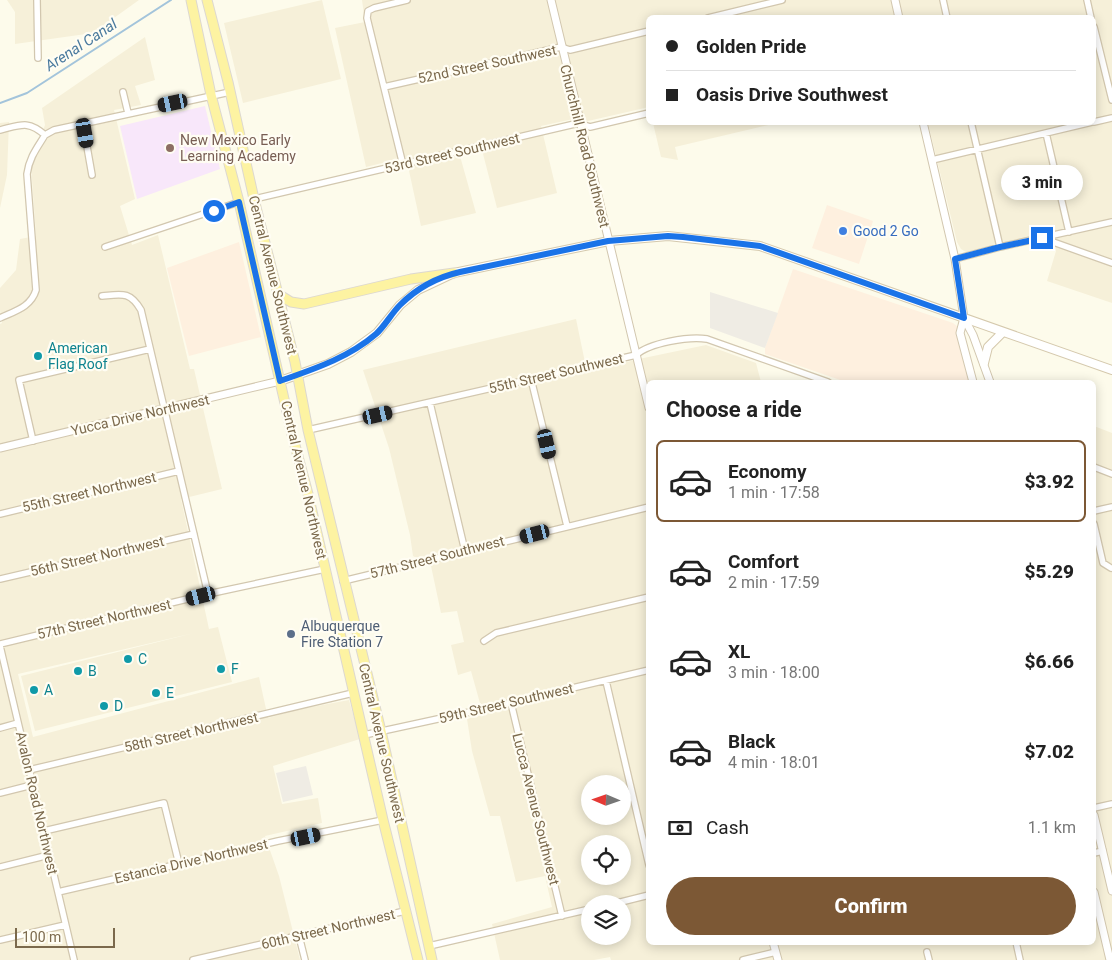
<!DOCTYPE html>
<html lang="en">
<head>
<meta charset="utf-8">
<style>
	body { margin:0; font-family:Roboto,sans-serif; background:#f6f6f6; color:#222; height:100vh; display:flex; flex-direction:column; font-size:19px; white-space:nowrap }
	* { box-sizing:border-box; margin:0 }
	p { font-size:16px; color:#767676 }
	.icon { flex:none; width:28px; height:28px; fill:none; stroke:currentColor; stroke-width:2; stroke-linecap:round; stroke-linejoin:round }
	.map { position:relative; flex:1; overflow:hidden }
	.side { position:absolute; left:646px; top:380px; width:450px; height:565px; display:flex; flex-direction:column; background:#fff; border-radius:8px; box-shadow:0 2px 12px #0003 }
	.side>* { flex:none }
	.hud { position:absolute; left:646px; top:15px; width:450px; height:110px; border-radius:8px; box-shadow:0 2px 12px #0003; display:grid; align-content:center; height:110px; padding:0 20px; background:#fff }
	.needle { width:32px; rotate:272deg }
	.buttons { position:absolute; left:581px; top:775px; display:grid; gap:10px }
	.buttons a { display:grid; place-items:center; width:50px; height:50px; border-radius:50%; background:#fff; box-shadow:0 2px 12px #0003; font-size:25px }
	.scale { position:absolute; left:15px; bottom:12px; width:100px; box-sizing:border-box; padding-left:5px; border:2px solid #7b694c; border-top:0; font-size:14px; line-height:18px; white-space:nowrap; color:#7b694c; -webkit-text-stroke:4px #fffdf3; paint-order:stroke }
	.end { position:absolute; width:22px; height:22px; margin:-11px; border:6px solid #1a73e8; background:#fff; box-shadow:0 0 0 2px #fff }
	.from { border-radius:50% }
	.bubble { position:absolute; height:35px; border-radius:18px; background:#fff; box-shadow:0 2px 12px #0003; font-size:16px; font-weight:800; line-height:35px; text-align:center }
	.car { position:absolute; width:15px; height:30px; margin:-15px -8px; border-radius:6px; box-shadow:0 0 4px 1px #0007; background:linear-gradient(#222 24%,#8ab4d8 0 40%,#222 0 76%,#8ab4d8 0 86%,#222 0) }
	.hud b { display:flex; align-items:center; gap:18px; height:48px; font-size:19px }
	.hud b+b { border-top:1px solid #e0e0e0 }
	.hud i { width:12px; height:12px; background:#222 }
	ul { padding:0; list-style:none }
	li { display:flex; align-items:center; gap:15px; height:82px; margin:0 10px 8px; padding:0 10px; border:2px solid transparent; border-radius:8px }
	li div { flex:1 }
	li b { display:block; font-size:19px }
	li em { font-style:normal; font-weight:800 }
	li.selected { border-color:#7c5835 }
	li>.icon { width:45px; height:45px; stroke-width:1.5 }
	h2 { padding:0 20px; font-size:22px; line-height:60px }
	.pay { display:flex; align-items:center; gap:12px; height:55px; padding:0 20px; font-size:19px }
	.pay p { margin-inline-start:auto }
	.cta { display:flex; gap:10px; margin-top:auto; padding:10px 20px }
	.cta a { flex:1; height:58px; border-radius:30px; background:#7c5835; color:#fff; font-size:20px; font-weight:800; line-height:58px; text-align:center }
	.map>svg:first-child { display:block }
</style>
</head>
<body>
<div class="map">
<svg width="1112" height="960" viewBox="0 0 1112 960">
	<rect width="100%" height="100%" fill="#fdfbeb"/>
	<!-- residential -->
	<path fill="#f6f0d9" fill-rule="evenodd" d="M7,0H139L93,33L15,44V12Z
		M322,0L341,79L243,103L224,23Z
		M362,0H1112V303L1047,281L1056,251L1053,232L971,251L966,252L961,249L957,242L928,123L1094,122V18H649V107L588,121L573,119L541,126L557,193L497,208L482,150L460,156L476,213L421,226L406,157L366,167L335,28L365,22Z
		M145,37L155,80L135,86L141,105L114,110L135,199L120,206L132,245L158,235L190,369H194L209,434L222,489L181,499L209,629L218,627L232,682L35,731L21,676L194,633L18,674L33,737L259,677L268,718L296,710L349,700L360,739L273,766L282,804L318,798L322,823L265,836L279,876L300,960H0V324L2,323L0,310V288L16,270L20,239L36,236L31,166L45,125L42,108Z
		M9,122L7,175L0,208V123Z
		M653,123V122L777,123L675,147L678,160L661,157Z
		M576,319L587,372L639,359L706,345L756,363L761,382H649V942H1094V426L1112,433V960H611L610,957L594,960H500L492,924L552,907L545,876L516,882L500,816H490L472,751L467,719L483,714L471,671L458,675L451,645L464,642L457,611L441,613L431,566L413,556L410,535L389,448L363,370ZM590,784H622V816H590ZM590,844H622V876H590ZM590,904H622V936H590Z"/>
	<!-- commercial -->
	<path fill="#fef0df" d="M827,205L873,221L859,264L812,248Z
		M239,242L261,337L189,356L167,268Z
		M793,269L953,323L958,327L969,382H846L765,354V348Z"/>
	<!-- industrial -->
	<path fill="#efece4" d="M710,292L778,313L765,348L710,328Z
		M306,766L313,795L283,802L276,773Z"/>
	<!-- education -->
	<path fill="#f8e7fa" d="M205,106L220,169L137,199L120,126Z"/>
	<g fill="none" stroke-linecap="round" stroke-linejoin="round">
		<!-- stream -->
		<path stroke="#a3c4db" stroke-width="2" d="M0,103L27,93L171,0"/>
		<!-- minor casing -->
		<g stroke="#d2c7af" stroke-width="8">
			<path id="minor" d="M37,0L38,58
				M943,0L947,18
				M1087,0L1091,18
				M708,18L782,0
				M1094,27L1112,100
				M384,87L561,47L570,50L649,31
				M123,92L128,113
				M971,122L1000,247
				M1094,122L1112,118
				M83,124L92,175
				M0,130C21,125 28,120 45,135
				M1046,133L1069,232
				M45,135L54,130L230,92
				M932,160L1092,122
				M403,165L367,18L368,11L374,8L407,0
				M254,199L579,123L590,127L649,113
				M1042,238L1112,263
				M105,247L239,202
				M955,259L1000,247L1112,222
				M102,296C122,294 130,291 141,310L208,594
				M0,318C15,311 31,307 36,290L27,174C29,158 37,148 45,135
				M531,379L567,526
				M430,403L465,551
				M308,430L636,355C649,343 689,336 707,339L828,382
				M33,441L19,380L150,349
				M1094,467L1112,474
				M1094,511L1112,507
				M0,514L179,471
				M1094,524L1103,563L1111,568
				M0,579L194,534
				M343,581L649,507
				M484,641L496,633L649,597
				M0,644L208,594L325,569
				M0,646L74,960
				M606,681L649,865
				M511,703L562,916
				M0,728L18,723
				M364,735L479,710L649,670
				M29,770L353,693
				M0,793L32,785
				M1094,808L1112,804
				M44,831L164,803L179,864
				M1094,853L1103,851
				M0,867L49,855
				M58,892L278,841L383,820
				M613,904L649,895
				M299,936L305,960
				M0,940L65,925
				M1016,942L1020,960
				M429,946L590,909
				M927,952L929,960
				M193,960L405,911
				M743,960L776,952"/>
		</g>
		<!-- tertiary casing -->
		<g stroke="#d2c7af" stroke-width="9">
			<path id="tertiary" d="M551,0L649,408
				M895,0L899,18
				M923,122L955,259L964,318L973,335L990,382
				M964,318L960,333L973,382
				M0,448L280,381
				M1094,815L1112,891
				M1094,892L1110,960
				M773,942L778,960"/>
		</g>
		<!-- secondary casing -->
		<g stroke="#d5c9ad" stroke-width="10">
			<path id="secondary" d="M984,363L988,347L1003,332
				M280,381L328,364L351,352L377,333L400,305L418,290L454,273L609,241L668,236L760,246L1112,370"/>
		</g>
		<!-- primary casing -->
		<g stroke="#ddd8d0" stroke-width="11">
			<path id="primary" d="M191,0L211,95L239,202L292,434L308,494L383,820L418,960
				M207,0L228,82L254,199L295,362L308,430L381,731L432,960
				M278,294L291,302L304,304L411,279L454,273"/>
		</g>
		<!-- minor -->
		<use href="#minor" stroke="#fff" stroke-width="5.5"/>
		<!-- tertiary -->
		<use href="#tertiary" stroke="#fff" stroke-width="7"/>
		<!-- secondary -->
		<use href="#secondary" stroke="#fff" stroke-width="8"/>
		<!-- primary -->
		<use href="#primary" stroke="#fdf3a2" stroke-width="9"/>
	</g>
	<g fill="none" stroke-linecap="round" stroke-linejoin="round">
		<!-- route -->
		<path stroke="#1a73e8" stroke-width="6" d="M214,211L239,202L280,381C314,369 348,358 376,334C385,326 391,314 400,305C416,289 438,277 460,272L608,241L668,236L683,237L760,246L964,318L955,259L1000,247L1042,238"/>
	</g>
	<!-- markers -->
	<circle fill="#8d6e63" stroke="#fffdf3" stroke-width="2" cx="170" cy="148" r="5"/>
	<circle fill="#3f7fe0" stroke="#fffdf3" stroke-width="2" cx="843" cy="231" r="5"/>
	<g fill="#0f9aa8" stroke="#fffdf3" stroke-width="2">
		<circle cx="38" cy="356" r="5"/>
		<circle cx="128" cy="659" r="5"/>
		<circle cx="221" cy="669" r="5"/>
		<circle cx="78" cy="671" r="5"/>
		<circle cx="34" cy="690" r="5"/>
		<circle cx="156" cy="693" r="5"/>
		<circle cx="104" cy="706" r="5"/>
	</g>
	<circle fill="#5c6f8a" stroke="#fffdf3" stroke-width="2" cx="291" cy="634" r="5"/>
	<g text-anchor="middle" stroke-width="4.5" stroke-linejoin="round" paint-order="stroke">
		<!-- street labels -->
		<g font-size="14" fill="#7b694c" stroke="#fffdf3">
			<text transform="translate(487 64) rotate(-12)" y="5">52nd Street Southwest</text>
			<text transform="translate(585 146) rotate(76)" y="5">Churchhill Road Southwest</text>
			<text transform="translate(452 153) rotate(-13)" y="5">53rd Street Southwest</text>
			<text transform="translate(273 275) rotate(76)" y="5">Central Avenue Southwest</text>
			<text transform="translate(556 373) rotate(-13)" y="5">55th Street Southwest</text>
			<text transform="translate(140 415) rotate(-13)" y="5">Yucca Drive Northwest</text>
			<text transform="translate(304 480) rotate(77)" y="5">Central Avenue Northwest</text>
			<text transform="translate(89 492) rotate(-13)" y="5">55th Street Northwest</text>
			<text transform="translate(97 556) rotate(-13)" y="5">56th Street Northwest</text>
			<text transform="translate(437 557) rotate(-14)" y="5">57th Street Southwest</text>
			<text transform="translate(104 619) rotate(-13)" y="5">57th Street Northwest</text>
			<text transform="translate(506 703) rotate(-13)" y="5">59th Street Southwest</text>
			<text transform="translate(191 732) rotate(-13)" y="5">58th Street Northwest</text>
			<text transform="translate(382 743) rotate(77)" y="5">Central Avenue Southwest</text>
			<text transform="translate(37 803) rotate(77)" y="5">Avalon Road Northwest</text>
			<text transform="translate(536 809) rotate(76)" y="5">Lucca Avenue Southwest</text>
			<text transform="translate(191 861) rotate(-13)" y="5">Estancia Drive Northwest</text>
			<text transform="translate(328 929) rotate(-13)" y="5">60th Street Northwest</text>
		</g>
		<!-- education labels -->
		<g font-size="14" fill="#785e54" stroke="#fffdf3" text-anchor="start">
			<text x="180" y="145">New Mexico Early<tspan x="180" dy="16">Learning Academy</tspan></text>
		</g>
		<!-- shop labels -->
		<g font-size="14" fill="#366cbe" stroke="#fffdf3" text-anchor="start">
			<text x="853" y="236">Good 2 Go</text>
		</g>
		<!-- culture labels -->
		<g font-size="14" fill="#0d838f" stroke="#fffdf3" text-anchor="start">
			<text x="48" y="353">American<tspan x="48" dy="16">Flag Roof</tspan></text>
			<text x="138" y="664">C</text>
			<text x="231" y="674">F</text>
			<text x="88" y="676">B</text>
			<text x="44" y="695">A</text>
			<text x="166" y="698">E</text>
			<text x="114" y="711">D</text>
		</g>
		<!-- service labels -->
		<g font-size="14" fill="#4e5e75" stroke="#fffdf3" text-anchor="start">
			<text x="301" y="631">Albuquerque<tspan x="301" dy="16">Fire Station 7</tspan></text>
		</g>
		<!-- water labels -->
		<g font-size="15" font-style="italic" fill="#4a7a9e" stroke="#fffdf3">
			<text transform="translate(81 45) rotate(-33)" y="5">Arenal Canal</text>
		</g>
	</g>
</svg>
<div class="buttons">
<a><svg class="needle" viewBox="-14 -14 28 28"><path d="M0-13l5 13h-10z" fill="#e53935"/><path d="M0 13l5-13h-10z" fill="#767676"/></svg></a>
<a><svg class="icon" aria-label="locate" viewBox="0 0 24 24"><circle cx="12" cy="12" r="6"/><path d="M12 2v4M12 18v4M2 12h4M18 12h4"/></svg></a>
<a><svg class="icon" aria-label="layers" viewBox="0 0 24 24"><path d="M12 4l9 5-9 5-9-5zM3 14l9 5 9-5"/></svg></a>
</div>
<div class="scale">100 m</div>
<i class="end from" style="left:214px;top:211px"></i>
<i class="end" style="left:1042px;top:238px"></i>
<div class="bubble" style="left:1001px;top:165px;width:82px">3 min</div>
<i class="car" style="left:173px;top:103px;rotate:258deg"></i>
<i class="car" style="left:85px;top:133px;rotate:170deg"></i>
<i class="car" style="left:378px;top:415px;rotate:77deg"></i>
<i class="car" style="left:547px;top:444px;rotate:167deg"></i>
<i class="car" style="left:535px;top:534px;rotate:256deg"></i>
<i class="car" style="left:201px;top:596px;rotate:256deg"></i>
<i class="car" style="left:306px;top:837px;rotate:78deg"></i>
<div class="hud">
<b><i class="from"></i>Golden Pride</b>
<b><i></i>Oasis Drive Southwest</b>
</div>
<section class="side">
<h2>Choose a ride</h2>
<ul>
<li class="selected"><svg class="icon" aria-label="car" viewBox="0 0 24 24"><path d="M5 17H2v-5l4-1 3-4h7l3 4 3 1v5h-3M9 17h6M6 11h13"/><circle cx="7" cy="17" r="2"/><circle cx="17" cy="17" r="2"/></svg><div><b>Economy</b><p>1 min · 17:58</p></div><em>$3.92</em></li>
<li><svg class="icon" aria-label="car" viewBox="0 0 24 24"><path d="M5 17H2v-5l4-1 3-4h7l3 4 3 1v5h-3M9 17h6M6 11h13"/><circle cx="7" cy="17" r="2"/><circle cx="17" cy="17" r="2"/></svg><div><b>Comfort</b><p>2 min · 17:59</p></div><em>$5.29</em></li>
<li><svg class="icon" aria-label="car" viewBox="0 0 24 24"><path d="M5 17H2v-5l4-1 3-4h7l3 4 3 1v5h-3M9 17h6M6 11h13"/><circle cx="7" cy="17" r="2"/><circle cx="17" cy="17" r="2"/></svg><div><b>XL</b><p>3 min · 18:00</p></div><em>$6.66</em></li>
<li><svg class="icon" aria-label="car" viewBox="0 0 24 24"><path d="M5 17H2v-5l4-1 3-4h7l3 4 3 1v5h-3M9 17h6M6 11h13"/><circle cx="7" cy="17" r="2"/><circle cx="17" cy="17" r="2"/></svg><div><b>Black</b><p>4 min · 18:01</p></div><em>$7.02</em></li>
</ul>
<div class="pay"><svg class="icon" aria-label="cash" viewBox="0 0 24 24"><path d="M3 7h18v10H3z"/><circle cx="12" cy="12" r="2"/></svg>Cash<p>1.1 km</p></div>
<div class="cta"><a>Confirm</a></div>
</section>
</div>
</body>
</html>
